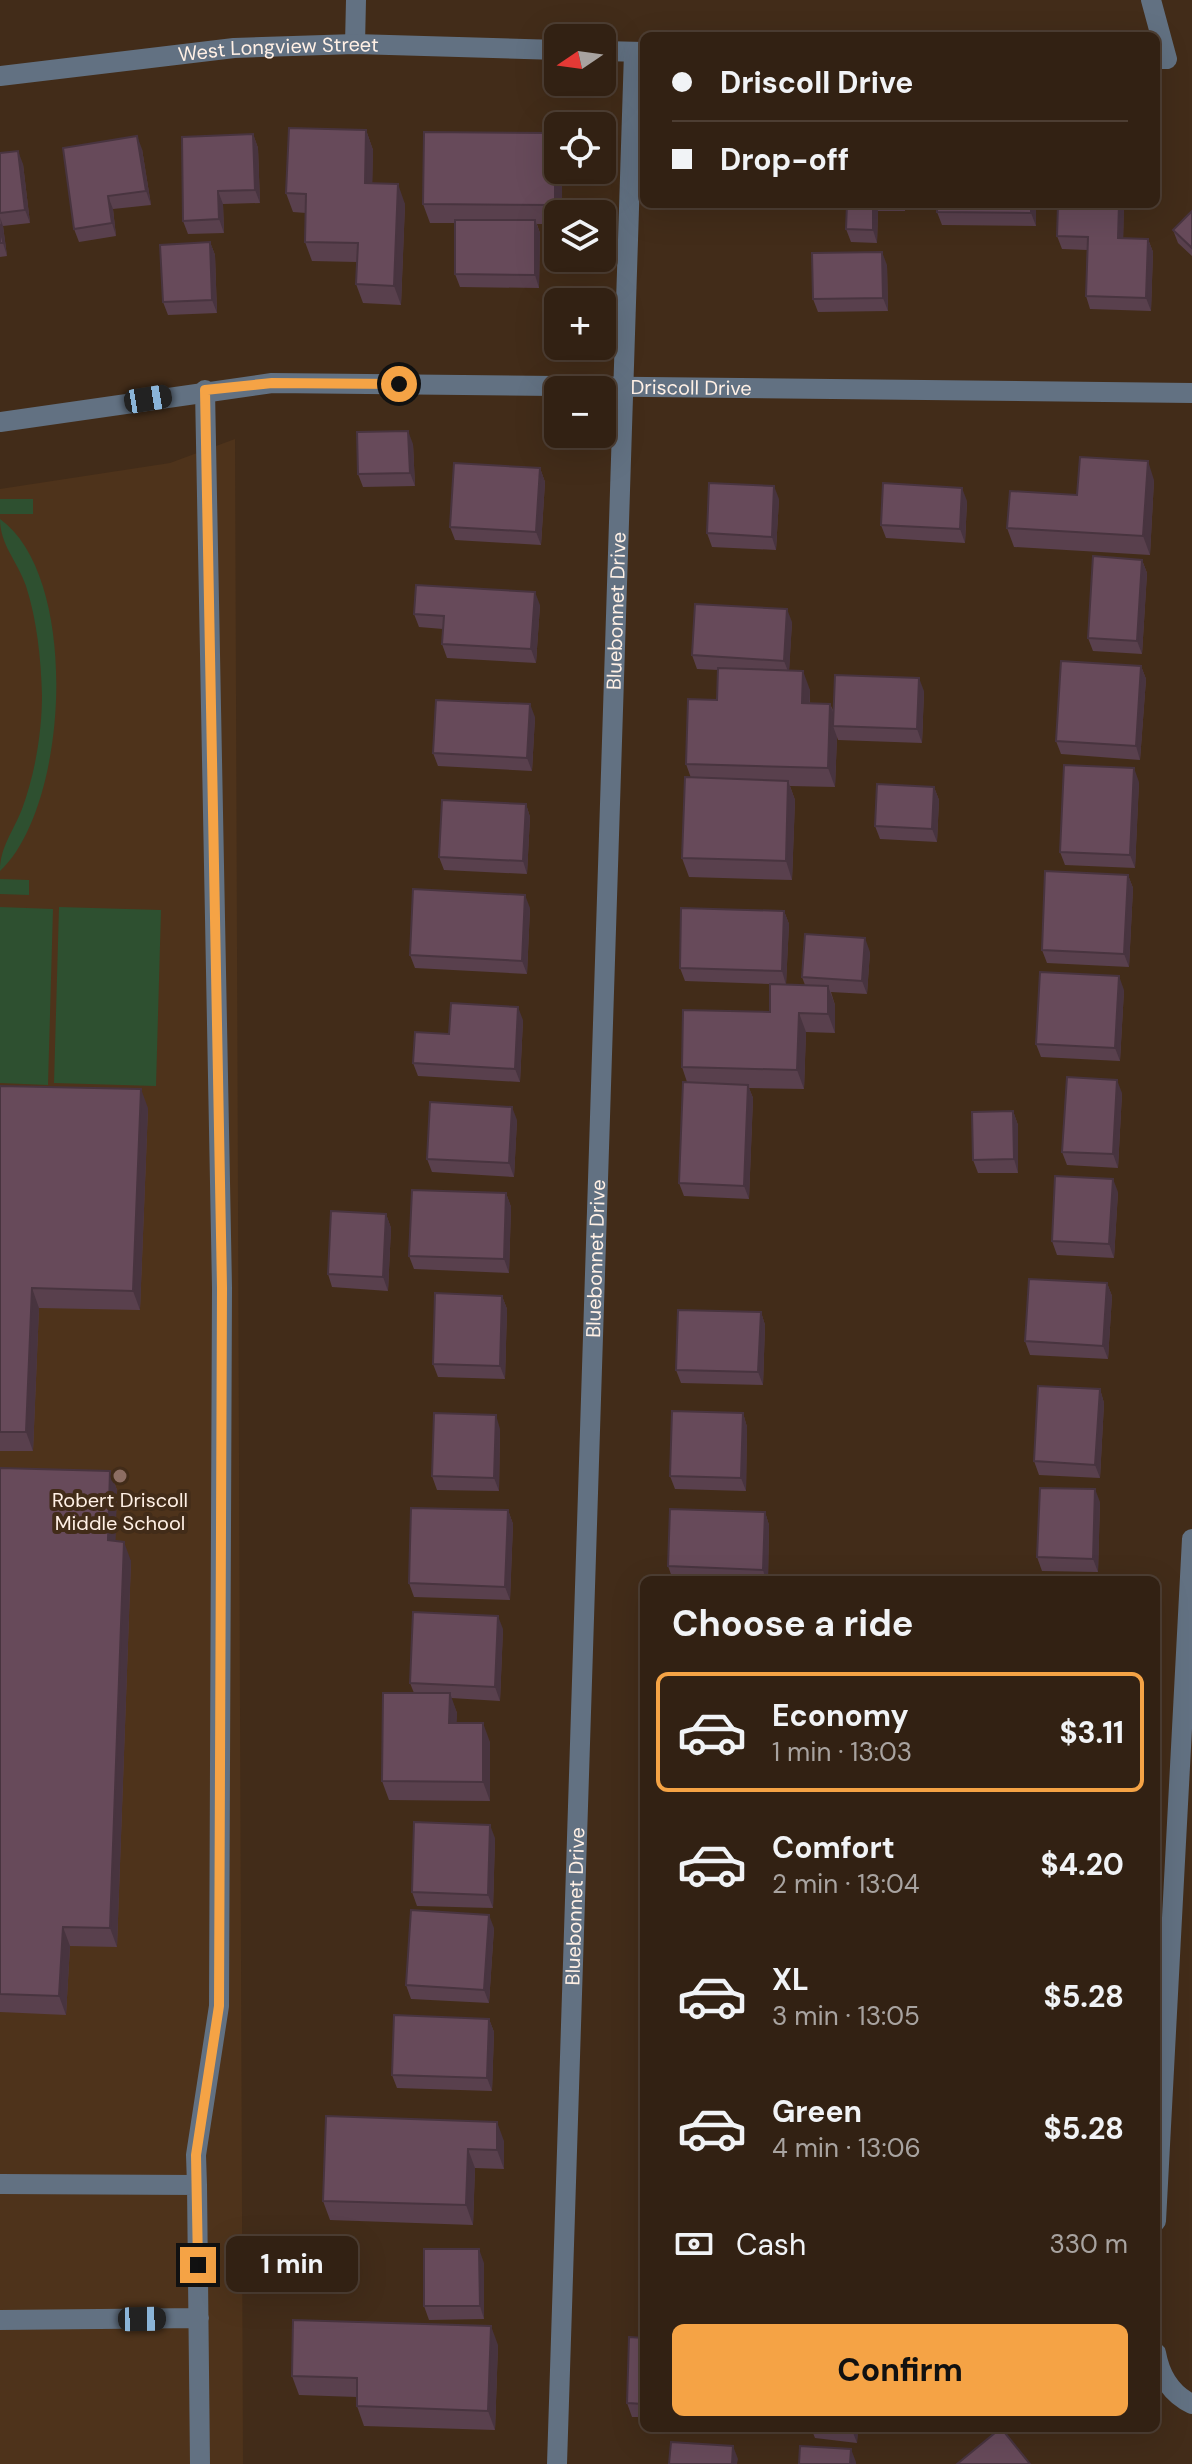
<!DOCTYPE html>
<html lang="en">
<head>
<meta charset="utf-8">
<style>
	body { margin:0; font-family:"DM Sans",sans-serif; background:#3d2e21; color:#f1f3f6; height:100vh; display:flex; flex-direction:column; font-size:30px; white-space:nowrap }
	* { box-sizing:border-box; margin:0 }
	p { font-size:26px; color:#a8a3a0 }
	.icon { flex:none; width:44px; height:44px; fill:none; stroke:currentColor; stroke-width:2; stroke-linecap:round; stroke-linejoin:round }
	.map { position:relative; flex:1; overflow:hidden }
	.panel { position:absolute; left:640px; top:1576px; width:520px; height:856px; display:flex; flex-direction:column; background:#322113; border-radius:12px; box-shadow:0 8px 32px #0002,0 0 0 2px #4d3e33 }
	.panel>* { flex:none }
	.banner { position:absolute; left:640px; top:32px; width:520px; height:176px; border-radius:12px; box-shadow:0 8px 32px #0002,0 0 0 2px #4d3e33; display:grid; align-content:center; height:176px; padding:0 32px; background:#322113 }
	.needle { width:52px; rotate:257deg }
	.buttons { position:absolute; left:544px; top:24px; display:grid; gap:16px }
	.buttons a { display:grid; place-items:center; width:72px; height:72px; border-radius:12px; background:#322113; box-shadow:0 8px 32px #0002,0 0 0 2px #4d3e33; font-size:40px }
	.end { position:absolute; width:36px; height:36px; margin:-18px; border:10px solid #f5a345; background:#111; box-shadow:0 0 0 4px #111 }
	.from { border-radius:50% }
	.bubble { position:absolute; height:56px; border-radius:12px; background:#322113; box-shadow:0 8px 32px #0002,0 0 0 2px #4d3e33; font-size:26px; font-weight:700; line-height:56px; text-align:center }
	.car { position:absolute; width:24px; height:48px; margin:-24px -12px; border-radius:10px; box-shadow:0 0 6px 2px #0007; background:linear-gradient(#222 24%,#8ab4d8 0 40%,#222 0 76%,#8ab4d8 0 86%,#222 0) }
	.banner b { display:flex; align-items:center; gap:28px; height:76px; font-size:30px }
	.banner b+b { border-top:2px solid #4d3e33 }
	.banner i { width:20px; height:20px; background:#f1f3f6 }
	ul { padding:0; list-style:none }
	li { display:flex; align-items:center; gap:24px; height:120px; margin:0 16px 12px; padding:0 16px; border:4px solid transparent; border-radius:12px }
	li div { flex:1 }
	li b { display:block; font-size:30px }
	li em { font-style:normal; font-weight:700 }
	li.selected { border-color:#f5a345 }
	li>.icon { width:72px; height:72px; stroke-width:1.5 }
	h2 { padding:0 32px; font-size:36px; line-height:96px }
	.pay { display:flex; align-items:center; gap:20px; height:88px; padding:0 32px; font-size:30px }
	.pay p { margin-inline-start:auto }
	.cta { display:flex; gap:16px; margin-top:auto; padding:16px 32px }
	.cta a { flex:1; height:92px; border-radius:12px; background:#f5a345; color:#111; font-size:32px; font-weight:700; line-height:92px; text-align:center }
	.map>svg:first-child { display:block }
</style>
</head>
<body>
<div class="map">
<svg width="1192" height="2464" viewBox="0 0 1192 2464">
	<rect width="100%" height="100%" fill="#422c19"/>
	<!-- built -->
	<path fill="#4e331b" d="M235,439L243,2464H0V489L170,463Z"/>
	<!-- grass -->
	<path fill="#2e5030" d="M0,499H33V514H0Z
		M0,519C81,577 69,807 0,871C0,847 13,832 22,809C35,774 42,732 42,695C41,659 37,620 26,586C17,560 0,545 0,519Z
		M0,879L29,880V895L0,894Z
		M0,907L53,909L48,1085L0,1083Z
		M59,907L161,910L156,1086L54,1083Z"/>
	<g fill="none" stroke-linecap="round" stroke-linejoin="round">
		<!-- service -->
		<path stroke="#627182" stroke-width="20" d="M0,2184L197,2185L200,2464
			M197,2185L196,2155L219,2006L222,1288L205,390
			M0,2320L199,2318"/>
		<!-- minor -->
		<g stroke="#627182" stroke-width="20">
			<path d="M1151,0L1167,59H1156"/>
			<path d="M355,44L356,0"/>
			<path d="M602,51L644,52"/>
			<path id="s1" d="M0,76L234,48L355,44L558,50"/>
			<path id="s2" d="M0,422L272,383L1192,393"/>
			<path d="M1156,2221L1192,1539"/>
			<path d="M1156,2353C1160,2375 1171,2394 1192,2404"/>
			<path id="s3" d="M557,2464L634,52"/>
		</g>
	</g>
	<!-- wall -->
	<path fill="#59404d" d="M366,130L373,150L372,184L405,204L401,305L363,303L356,284L357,262L312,261L305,242L306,213L293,212L286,193Z
		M253,134L258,148L260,203L223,204L224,233L188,234L183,221Z
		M142,149L151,205L113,209L116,236L79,242L74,229Z
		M0,153L23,164L30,223L3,226L7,256L0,257Z
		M562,170V214H558V224H537L540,233L539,288L460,287L455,274V223H430L423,204Z
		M701,204H788V210H703Z
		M823,204H905V211H878L877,243L851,242L846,229V210L825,209Z
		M937,204H1036V226L942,225L937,212Z
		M1124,204L1123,238L1148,239L1153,252L1151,311L1090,309L1086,296L1087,250L1062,249L1057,236Z
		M1192,211V256L1178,243L1173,230Z
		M210,242L215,255L217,313L168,315L163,302Z
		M887,265L888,311L818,312L813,299Z
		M413,444L415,486L363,487L358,474Z
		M540,468L545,482L541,545L455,540L450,527Z
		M1154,480L1150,555L1014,547L1007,528Z
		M779,499L776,550L712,547L707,533Z
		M967,501L965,543L886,538L881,525Z
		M1142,560L1147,573L1142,654L1093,651L1088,638Z
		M540,605L536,663L447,658L442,644L443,629L419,627L414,614Z
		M792,622L789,670L810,690V703L830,704L834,712L924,691L922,743L838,740L837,737L835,787L790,786L795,800L792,880L689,877L682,858L691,778L686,764L717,700L718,670L697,669L692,655Z
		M1141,666L1146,679L1140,760L1061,754L1056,741Z
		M535,717L532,771L438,766L433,753Z
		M1139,782L1135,868L1065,865L1060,852Z
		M934,787L939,800L937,842L880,839L875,826Z
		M526,804L530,817L527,874L444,870L439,857Z
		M1128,875L1133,888L1129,967L1047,963L1042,950Z
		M530,908L527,974L415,968L410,955Z
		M784,911L789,924L786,984L805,985L802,977L870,952L867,994L831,992L835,1005V1033L806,1032L804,1089L749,1088L753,1098L749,1199L684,1196L679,1183L687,1082L682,1067L770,1012V984L685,981L680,968Z
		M1124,990L1120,1061L1041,1057L1036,1044Z
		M523,1020L520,1082L418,1076L413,1063L449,1034Z
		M0,1086L148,1108L140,1310L39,1308L33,1451H0Z
		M1122,1093L1118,1168L1067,1165L1062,1152Z
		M1013,1111L1018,1125V1173H978L973,1160Z
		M517,1120L514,1177L432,1172L427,1159Z
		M1118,1192L1114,1258L1057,1255L1052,1241Z
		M506,1193L511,1207L509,1273L414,1269L409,1256Z
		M386,1214L391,1228L388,1291L332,1287L328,1274Z
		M1107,1283L1112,1296L1108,1359L1030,1355L1025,1341Z
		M502,1296L507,1309L505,1379L438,1377L433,1364Z
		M761,1312L765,1325L763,1385L681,1383L676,1370Z
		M1100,1389L1104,1403L1100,1478L1039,1475L1034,1461Z
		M743,1413L747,1427L746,1491L675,1489L670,1476Z
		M500,1429L499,1491L437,1490L432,1476Z
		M0,1468L110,1471L117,1490L115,1541L131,1561L117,1947L70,1946L66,2015L0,2012Z
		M1100,1502L1098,1572L1042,1571L1037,1557Z
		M508,1510L513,1524L510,1600L414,1597L409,1583Z
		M765,1512L769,1525L768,1580H673L668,1566Z
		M503,1629L500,1701L451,1698L457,1713L456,1723L490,1742V1801L389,1800L382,1781L414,1693L410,1683Z
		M495,1838L493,1908L417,1906L412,1892Z
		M494,1928L489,2003L411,1999L406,1985Z
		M489,2019L494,2032L492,2091L397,2088L392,2075Z
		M644,2044V2127L640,2115Z
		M326,2116L504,2141V2169L475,2168L473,2225L330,2220L323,2201Z
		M484,2263V2319L429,2320L424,2306Z
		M644,2338V2417H632L627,2403Z
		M498,2345L495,2430L364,2426L357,2406V2397L299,2395L292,2376Z
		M811,2428H858L857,2443L815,2438Z"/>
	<!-- shaded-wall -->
	<path fill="#48343f" d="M366,130L373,150L372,202L365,183Z
		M555,133L558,141V170H562V214H558L555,205Z
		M253,134L258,148L260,203L255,190Z
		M137,136L142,149L151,205L146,191Z
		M18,151L23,164L30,223L25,210Z
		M398,184L405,204L401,305L394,286Z
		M218,191L223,204L224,233L219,219Z
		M108,196L113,209L116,236L112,223Z
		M873,204H876L878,211L877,243L873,230Z
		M1031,204H1036V226L1031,213Z
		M1119,204H1124L1123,251L1118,238Z
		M0,217L3,226L7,256L3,243Z
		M535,220L540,233L539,288L535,275Z
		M1148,239L1153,252L1151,311L1146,298Z
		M210,242L215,255L217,313L212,300Z
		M882,252L887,265L888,311L883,298Z
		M408,431L413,444L415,486L410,473Z
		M1148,461L1154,480L1150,555L1143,536Z
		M540,468L545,482L541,545L536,532Z
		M774,486L779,499L776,550L772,537Z
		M962,488L967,501L965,543L960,529Z
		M1142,560L1147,573L1142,654L1137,641Z
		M535,592L540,605L536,663L531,649Z
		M787,609L792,622L789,674L784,661Z
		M1141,666L1146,679L1140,760L1136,746Z
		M803,671L810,690L809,722L802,703Z
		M919,678L924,691L922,743L917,729Z
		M530,704L535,717L532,771L527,758Z
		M830,704L837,723L833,726L837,737L835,787L828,768Z
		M1134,768L1139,782L1135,868L1130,855Z
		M788,781L795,800L792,880L786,861Z
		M934,787L939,800L937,842L932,829Z
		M526,804L530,817L527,874L523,861Z
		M1128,875L1133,888L1129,967L1124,954Z
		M525,895L530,908L527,974L522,961Z
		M784,911L789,924L786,985L782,971Z
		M865,938L870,952L867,994L862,981Z
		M1119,976L1124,990L1120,1061L1115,1048Z
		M828,986L835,1005V1033L828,1014Z
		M518,1007L523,1020L520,1082L515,1069Z
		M799,1013L806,1032L804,1089L797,1070Z
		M1117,1080L1122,1093L1118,1168L1113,1154Z
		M748,1085L753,1098L749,1199L744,1186Z
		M141,1089L148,1108L140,1310L133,1291Z
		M512,1107L517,1120L514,1177L509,1163Z
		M1013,1111L1018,1125V1173L1014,1159Z
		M1113,1179L1118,1192L1114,1258L1109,1244Z
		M506,1193L511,1207L509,1273L504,1259Z
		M386,1214L391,1228L388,1291L383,1277Z
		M1107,1283L1112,1296L1108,1359L1103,1346Z
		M32,1288L39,1308L33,1451L26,1432Z
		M502,1296L507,1309L505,1379L500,1366Z
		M761,1312L765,1325L763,1385L758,1372Z
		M1100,1389L1104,1403L1100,1478L1095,1465Z
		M743,1413L747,1427L746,1491L741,1478Z
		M496,1415L500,1429L499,1491L494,1478Z
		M110,1471L117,1490L115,1560L108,1540Z
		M1095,1489L1100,1502L1098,1572L1093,1559Z
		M508,1510L513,1524L510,1600L505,1587Z
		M765,1512L769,1525L768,1580H766L763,1570Z
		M124,1542L131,1561L117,1947L110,1928Z
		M498,1616L503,1629L500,1701L495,1687Z
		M450,1693L457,1713L456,1742L449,1723Z
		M483,1723L490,1742V1801L483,1782Z
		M490,1825L495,1838L493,1908L488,1895Z
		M489,1915L494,1928L489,2003L484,1990Z
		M63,1927L70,1946L66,2015L59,1996Z
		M489,2019L494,2032L492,2091L487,2078Z
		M497,2122L504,2141V2169L497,2150Z
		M468,2149L475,2168L473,2225L466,2205Z
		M479,2249L484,2263V2319L480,2306Z
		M491,2326L498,2345L495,2430L488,2411Z
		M852,2428H858L857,2443L852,2430Z
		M733,2446L738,2459L737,2464H732Z
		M851,2449L856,2462V2464H850Z"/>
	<!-- building -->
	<path fill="#674a5a" stroke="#48343f" stroke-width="2" d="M289,128L366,130L365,183L398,184L394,286L356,284L358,243L305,242L306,194L286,193Z
		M424,132L555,133V205L423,204Z
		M253,134L255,190L218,191L219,219L183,221L182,137Z
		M137,136L146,191L108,196L112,223L74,229L63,148Z
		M18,151L25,210L0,213V153Z
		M847,204H873V230L846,229Z
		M937,204H1031V213L937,212Z
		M1058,204H1119L1118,238L1148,239L1146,298L1086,296L1088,237L1057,236Z
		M1192,211V248L1173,230Z
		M455,220H535V275L455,274Z
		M0,224L3,243H0Z
		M210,242L212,300L163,302L160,245Z
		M882,252L883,298L813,299L812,253Z
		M408,431L410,473L358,474L357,432Z
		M1080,457L1148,461L1143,536L1007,528L1010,491L1077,495Z
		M454,463L540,468L536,532L450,527Z
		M709,483L774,486L772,537L707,533Z
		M883,483L962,488L960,529L881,525Z
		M1093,556L1142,560L1137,641L1088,638Z
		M416,585L535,592L531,649L442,644L444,616L414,614Z
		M695,604L787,609L784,661L692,655Z
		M1061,661L1141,666L1136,746L1056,741Z
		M718,668L803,671L802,703L830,704L828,768L686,764L688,699L717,700Z
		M835,675L919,678L917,729L833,726Z
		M436,700L530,704L527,758L433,753Z
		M1064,765L1134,768L1130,855L1060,852Z
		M685,777L788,781L786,861L682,858Z
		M877,784L934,787L932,829L875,826Z
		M442,800L526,804L523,861L439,857Z
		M1045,871L1128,875L1124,954L1042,950Z
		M413,889L525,895L522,961L410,955Z
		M681,908L784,911L782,971L680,968Z
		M805,934L865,938L862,981L802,977Z
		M1040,972L1119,976L1115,1048L1036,1044Z
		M770,984L828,986V1014L799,1013L797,1070L682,1067L683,1010L770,1012Z
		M451,1003L518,1007L515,1069L413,1063L415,1032L449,1034Z
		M1067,1077L1117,1080L1113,1154L1062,1152Z
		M683,1082L748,1085L744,1186L679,1183Z
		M0,1086L141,1089L133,1291L32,1288L26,1432H0Z
		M430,1102L512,1107L509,1163L427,1159Z
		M1013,1111L1014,1159L973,1160L972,1112Z
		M1055,1176L1113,1179L1109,1244L1052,1241Z
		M412,1190L506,1193L504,1259L409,1256Z
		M331,1211L386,1214L383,1277L328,1274Z
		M1029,1279L1107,1283L1103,1346L1025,1341Z
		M435,1293L502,1296L500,1366L433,1364Z
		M678,1310L761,1312L758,1372L676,1370Z
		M1038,1386L1100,1389L1095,1465L1034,1461Z
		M672,1411L743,1413L741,1478L670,1476Z
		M434,1413L496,1415L494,1478L432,1476Z
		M0,1468L110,1471L108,1540L124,1542L110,1928L63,1927L59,1996L0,1994Z
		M1040,1488L1095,1489L1093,1559L1037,1557Z
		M411,1508L508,1510L505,1587L409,1583Z
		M670,1509L765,1512L763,1570L668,1566Z
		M413,1612L498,1616L495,1687L410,1683Z
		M383,1693H450L449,1723H483V1782L382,1781Z
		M414,1822L490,1825L488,1895L412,1892Z
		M411,1910L489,1915L484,1990L406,1985Z
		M394,2015L489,2019L487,2078L392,2075Z
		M642,2044H644V2115H640Z
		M326,2116L497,2122V2150L468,2149L466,2205L323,2201Z
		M424,2249H479L480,2306H424Z
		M293,2320L491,2326L488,2411L357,2406V2378L292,2376Z
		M629,2337L644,2338V2404L627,2403Z
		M1001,2428L1030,2464H957Z
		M671,2442L733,2446L732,2464H669Z
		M800,2446L851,2449L850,2464H799Z"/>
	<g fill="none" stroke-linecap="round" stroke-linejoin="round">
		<!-- route -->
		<path stroke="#f5a345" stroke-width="10" d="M198,2265L196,2155L219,2006L222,1288L205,390L272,383L399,384"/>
	</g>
	<!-- markers -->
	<circle fill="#8d6e63" stroke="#422c19" stroke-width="3" cx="120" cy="1476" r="8"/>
	<g text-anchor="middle" stroke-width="8" stroke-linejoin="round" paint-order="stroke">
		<!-- street labels -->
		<g font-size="20" fill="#fff0e5" stroke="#422c19">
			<text dy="7" stroke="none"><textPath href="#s1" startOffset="280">West Longview Street</textPath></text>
			<text dy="7" stroke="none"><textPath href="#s2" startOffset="694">Driscoll Drive</textPath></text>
			<text dy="7" stroke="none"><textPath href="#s3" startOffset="1854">Bluebonnet Drive</textPath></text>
			<text dy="7" stroke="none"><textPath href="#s3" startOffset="1206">Bluebonnet Drive</textPath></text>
			<text dy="7" stroke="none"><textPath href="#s3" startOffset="558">Bluebonnet Drive</textPath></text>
		</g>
		<!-- poi labels -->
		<g font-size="20" fill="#fff0e5" stroke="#422c19">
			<text x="120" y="1507">Robert Driscoll<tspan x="120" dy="23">Middle School</tspan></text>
		</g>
	</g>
</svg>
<div class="buttons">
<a><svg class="needle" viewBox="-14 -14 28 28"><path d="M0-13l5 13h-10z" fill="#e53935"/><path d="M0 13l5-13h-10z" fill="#a8a3a0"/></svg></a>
<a><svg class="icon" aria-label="locate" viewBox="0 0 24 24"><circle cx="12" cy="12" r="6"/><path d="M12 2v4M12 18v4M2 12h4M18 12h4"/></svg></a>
<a><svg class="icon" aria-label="layers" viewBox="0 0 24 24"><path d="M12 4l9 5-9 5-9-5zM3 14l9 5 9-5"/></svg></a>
<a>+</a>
<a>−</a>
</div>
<i class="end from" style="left:399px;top:384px"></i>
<i class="end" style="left:198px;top:2265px"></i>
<div class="bubble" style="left:226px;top:2236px;width:132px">1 min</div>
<i class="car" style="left:148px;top:399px;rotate:81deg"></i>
<i class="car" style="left:142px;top:2319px;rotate:89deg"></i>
<div class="banner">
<b><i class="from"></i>Driscoll Drive</b>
<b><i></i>Drop-off</b>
</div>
<section class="panel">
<h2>Choose a ride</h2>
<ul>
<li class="selected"><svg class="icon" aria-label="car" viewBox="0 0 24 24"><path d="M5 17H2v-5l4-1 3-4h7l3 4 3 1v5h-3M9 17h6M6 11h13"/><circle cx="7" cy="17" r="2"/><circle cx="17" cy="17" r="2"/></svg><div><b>Economy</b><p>1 min · 13:03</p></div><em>$3.11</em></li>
<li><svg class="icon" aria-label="car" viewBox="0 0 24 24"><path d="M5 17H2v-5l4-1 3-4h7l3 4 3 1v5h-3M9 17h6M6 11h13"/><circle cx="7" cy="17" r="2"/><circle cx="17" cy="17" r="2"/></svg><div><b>Comfort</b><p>2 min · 13:04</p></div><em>$4.20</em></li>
<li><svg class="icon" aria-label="car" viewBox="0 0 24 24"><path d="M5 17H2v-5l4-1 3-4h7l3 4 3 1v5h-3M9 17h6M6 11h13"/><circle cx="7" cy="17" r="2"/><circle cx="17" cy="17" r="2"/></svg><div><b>XL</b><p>3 min · 13:05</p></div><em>$5.28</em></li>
<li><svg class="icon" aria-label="car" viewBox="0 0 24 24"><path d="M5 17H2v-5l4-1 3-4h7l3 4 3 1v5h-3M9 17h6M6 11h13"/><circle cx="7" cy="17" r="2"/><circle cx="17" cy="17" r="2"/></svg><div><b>Green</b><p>4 min · 13:06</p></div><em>$5.28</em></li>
</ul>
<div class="pay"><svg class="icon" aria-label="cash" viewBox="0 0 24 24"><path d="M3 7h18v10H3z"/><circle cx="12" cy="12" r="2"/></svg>Cash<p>330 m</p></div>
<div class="cta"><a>Confirm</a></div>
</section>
</div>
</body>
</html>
